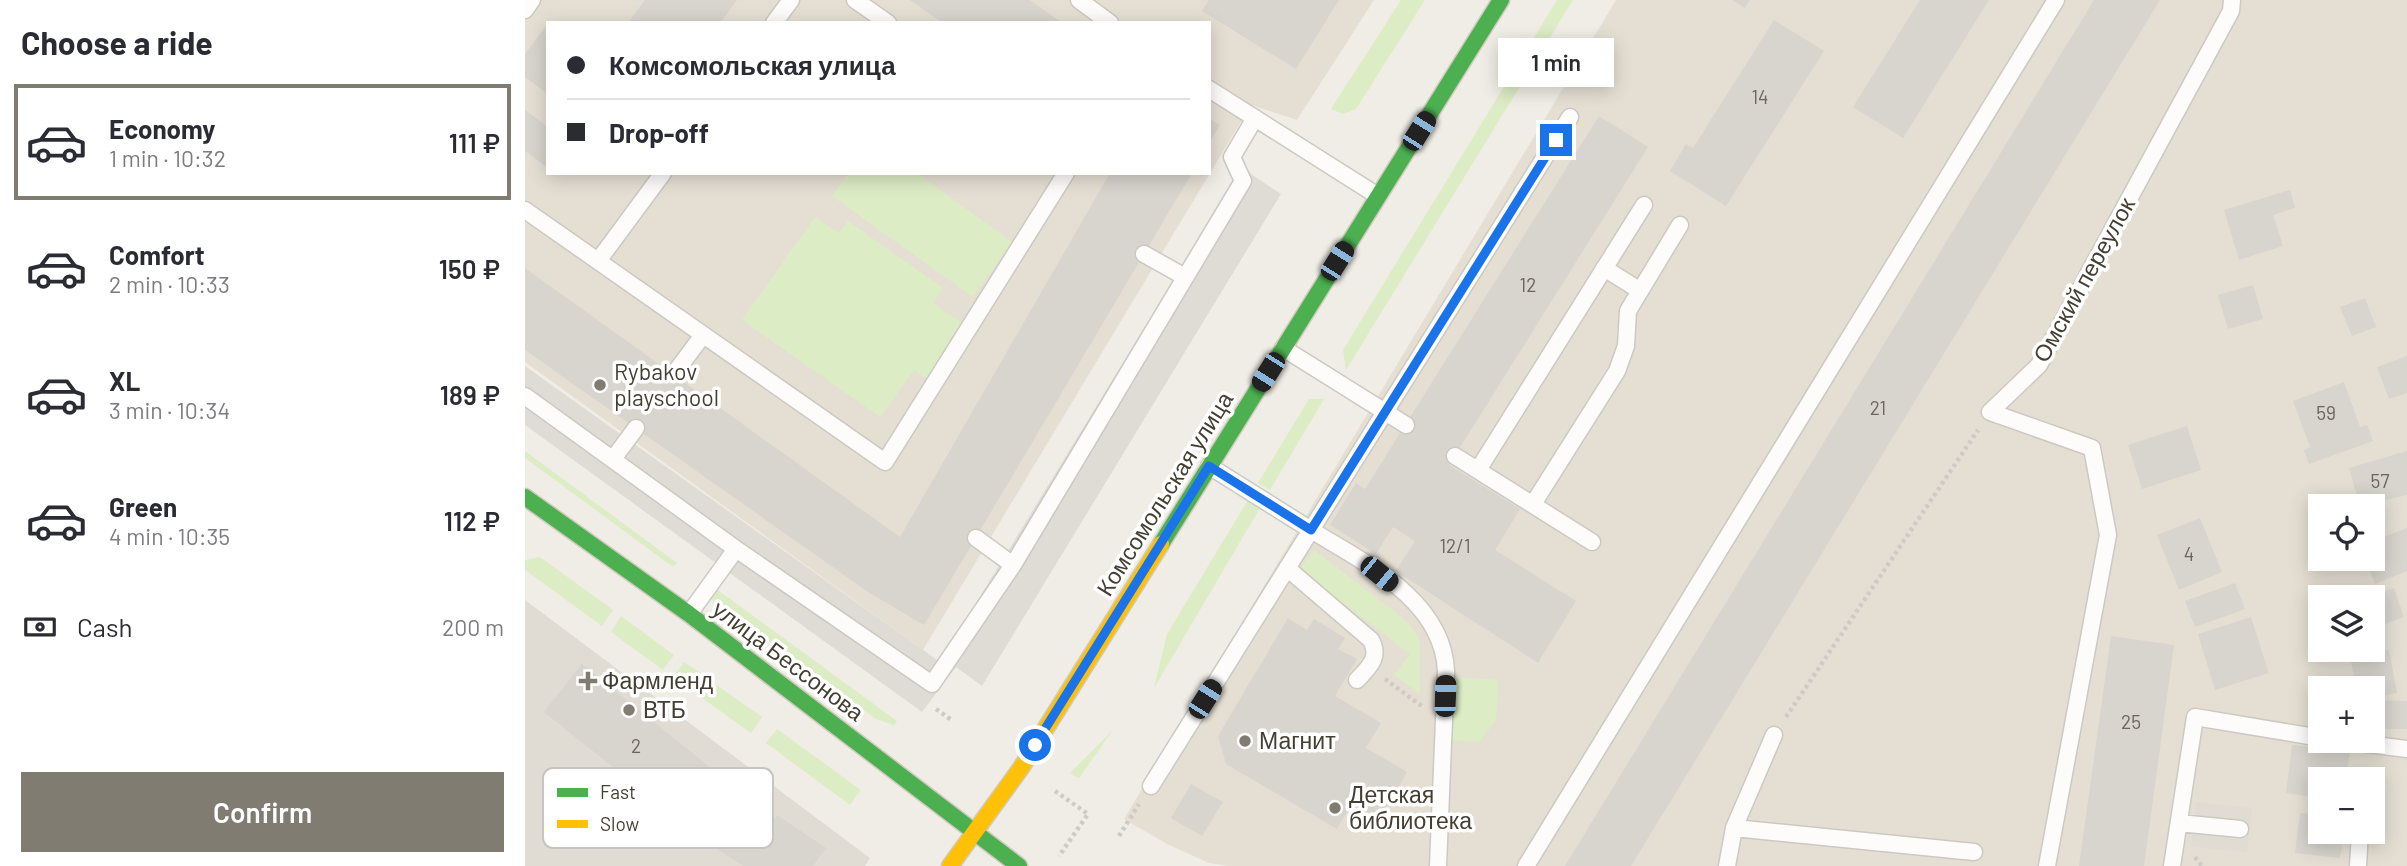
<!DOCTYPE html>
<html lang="en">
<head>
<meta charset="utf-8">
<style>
	body { margin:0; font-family:Barlow,sans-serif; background:#f7f7f7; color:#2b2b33; height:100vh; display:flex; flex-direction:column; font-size:26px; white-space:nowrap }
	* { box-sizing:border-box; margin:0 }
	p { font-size:23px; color:#7c7c81 }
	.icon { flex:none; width:38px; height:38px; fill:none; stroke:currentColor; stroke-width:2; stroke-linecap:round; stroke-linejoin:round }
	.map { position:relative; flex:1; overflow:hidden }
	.details { display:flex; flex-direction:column; background:#fff; width:525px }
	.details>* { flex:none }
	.banner { position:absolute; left:21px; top:21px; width:665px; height:154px; border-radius:0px; box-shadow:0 4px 18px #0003; display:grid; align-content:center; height:154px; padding:0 21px; background:#fff }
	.buttons { position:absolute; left:1783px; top:494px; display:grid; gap:14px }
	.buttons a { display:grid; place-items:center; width:77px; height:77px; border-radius:0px; background:#fff; box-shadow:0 4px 18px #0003; font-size:35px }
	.end { position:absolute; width:32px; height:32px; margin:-16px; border:9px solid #1a73e8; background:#fff; box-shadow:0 0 0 4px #fff }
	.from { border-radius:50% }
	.bubble { position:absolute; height:49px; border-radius:0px; background:#fff; box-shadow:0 4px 18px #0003; font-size:23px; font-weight:600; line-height:49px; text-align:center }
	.car { position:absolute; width:21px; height:42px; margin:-21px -10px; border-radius:9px; box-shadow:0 0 5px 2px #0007; background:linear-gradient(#222 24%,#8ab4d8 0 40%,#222 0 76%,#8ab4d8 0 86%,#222 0) }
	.banner b { display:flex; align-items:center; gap:24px; height:66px; font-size:26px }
	.banner b+b { border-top:2px solid #e1e1e2 }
	.banner i { width:18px; height:18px; background:#2b2b33 }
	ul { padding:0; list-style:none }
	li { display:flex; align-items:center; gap:21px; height:116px; margin:0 14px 10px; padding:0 7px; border:4px solid transparent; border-radius:0px }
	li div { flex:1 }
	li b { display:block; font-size:26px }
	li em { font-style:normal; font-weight:600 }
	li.current { border-color:#817c72 }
	li>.icon { width:63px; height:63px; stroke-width:1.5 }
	h2 { padding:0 21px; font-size:32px; line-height:84px }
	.pay { display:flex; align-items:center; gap:18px; height:77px; padding:0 21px; font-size:26px }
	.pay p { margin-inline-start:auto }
	.primary-button { display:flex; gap:14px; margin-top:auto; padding:14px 21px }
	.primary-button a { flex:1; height:80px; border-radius:0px; background:#817c72; color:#fff; font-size:28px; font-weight:600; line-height:80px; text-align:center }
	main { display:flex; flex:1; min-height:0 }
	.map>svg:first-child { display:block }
</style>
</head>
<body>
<main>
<section class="details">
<h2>Choose a ride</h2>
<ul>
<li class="current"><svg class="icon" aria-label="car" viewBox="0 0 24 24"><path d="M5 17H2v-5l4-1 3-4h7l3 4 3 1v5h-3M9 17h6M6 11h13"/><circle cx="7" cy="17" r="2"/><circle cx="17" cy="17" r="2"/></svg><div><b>Economy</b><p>1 min · 10:32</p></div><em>111 ₽</em></li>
<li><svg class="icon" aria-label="car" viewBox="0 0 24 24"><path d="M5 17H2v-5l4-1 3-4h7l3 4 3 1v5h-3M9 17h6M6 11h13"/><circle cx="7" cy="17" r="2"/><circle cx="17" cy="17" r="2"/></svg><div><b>Comfort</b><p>2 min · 10:33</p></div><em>150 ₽</em></li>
<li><svg class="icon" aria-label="car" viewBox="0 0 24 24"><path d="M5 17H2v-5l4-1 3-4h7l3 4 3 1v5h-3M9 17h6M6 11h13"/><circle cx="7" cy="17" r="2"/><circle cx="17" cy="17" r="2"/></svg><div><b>XL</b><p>3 min · 10:34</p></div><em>189 ₽</em></li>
<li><svg class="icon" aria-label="car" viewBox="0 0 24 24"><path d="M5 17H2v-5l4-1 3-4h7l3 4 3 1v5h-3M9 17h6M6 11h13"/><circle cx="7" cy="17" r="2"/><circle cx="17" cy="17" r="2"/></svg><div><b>Green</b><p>4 min · 10:35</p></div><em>112 ₽</em></li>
</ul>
<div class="pay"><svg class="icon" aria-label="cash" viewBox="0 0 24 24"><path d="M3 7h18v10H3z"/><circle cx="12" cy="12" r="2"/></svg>Cash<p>200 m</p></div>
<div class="primary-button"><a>Confirm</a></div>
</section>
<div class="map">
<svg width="1882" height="866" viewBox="0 0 1882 866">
	<rect width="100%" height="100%" fill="#f0ede6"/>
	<!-- residential -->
	<path fill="#e5dfd3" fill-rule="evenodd" d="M0,0H849L772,120L726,105L398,650L0,362ZM23,23H684V173H23Z
		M1091,0H1882V866H705L684,863L642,844L599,819ZM1796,506H1848V558H1796ZM1796,597H1848V649H1796ZM1796,688H1848V740H1796ZM1796,779H1848V831H1796Z"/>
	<!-- industrial -->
	<path fill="#e0dcd4" d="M0,600L345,858L340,866H0Z
		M1671,802L1727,808L1722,852L1666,847Z"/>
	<!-- green -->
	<path fill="#dcecc4" d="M876,0H900L831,109L818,114L806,109Z
		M1032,0H1048L821,370L818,350Z
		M323,173H392L487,242L448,297L307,196Z
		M290,217L314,233L323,221L418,288L408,303L441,326L403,380L389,370L355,417L217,320Z
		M784,399H799L745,490L733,483Z
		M0,451L152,563L148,567L0,458Z
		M723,500L735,508L629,688L642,634Z
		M789,550L883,622L894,639L895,694L869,675L885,654L774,569Z
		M15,557L88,610L77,626L0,570V560Z
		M190,588L372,721L369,725L351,719L183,597Z
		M96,616L149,655L138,670L86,632Z
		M159,662L237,717L226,733L148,677Z
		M929,677L973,680L971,720L954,742L924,740Z
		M252,729L336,790L325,805L241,743Z
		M588,730L554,778L545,773Z"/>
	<!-- parking -->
	<path fill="#dfdcd6" d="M717,168L756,194L457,686L431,667L397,712L0,425V366L415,662Z"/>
	<!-- building -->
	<path fill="#d8d4ce" d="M120,0H212L195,23H103Z
		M385,0H505L537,23H418Z
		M684,0H814L771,69L677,11Z
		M1207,0H1225L1220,8Z
		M1395,0H1464L1378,138L1328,107Z
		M1569,0H1635L1106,866H1040Z
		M1249,20L1299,51L1201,206L1145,171L1161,144L1168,148Z
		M23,23V94L0,77V54Z
		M0,110L23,127V168L0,151Z
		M1074,116L1123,147L924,465L995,509L970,550L1051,601L1013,663L871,571L890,541L868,527L851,554L805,525L831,483L840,489Z
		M684,119L695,125L684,143Z
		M585,173H667L399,625L343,592L0,350V268L375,537Z
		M1765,190L1770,208L1748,215L1758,246L1714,260L1699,210Z
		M1728,285L1738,319L1703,329L1693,295Z
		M1840,298L1851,327L1827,336L1815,307Z
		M1882,356V393L1864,399L1852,367Z
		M1819,382L1835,427L1842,425L1848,441L1784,464L1779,450L1785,447L1768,401Z
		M1662,426L1676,470L1617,489L1603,445Z
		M1882,451V495L1835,506L1824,468Z
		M1675,518L1697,572L1654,590L1632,535Z
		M1882,528V571L1850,584L1840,558H1848V541Z
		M1710,583L1720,609L1670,627L1660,601Z
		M1869,588L1879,617L1848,628V595Z
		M1726,617L1744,673L1690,690L1673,634Z
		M763,618L782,630L789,619L820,638L813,649L832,659L810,696L856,723L841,748L882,772L854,820L826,804L812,829L701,764L693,736Z
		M1586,636L1649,645L1619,866H1554Z
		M1864,650L1872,693L1848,697V688H1831L1825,656Z
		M57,664L202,781L198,786L249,820L252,815L301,848L288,866H218L162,829L166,823L158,816L155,821L19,712Z
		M1848,700L1882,701V729H1848Z
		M1767,745L1825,752L1821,779H1796V798L1761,793Z
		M666,784L698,802L677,836L646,818Z
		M1775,813L1796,815V831H1819L1815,858L1770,853Z"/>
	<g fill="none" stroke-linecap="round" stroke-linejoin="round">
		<!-- lane casing -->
		<g stroke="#ccc9c2" stroke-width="19">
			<path id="lane" d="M330,0L363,23
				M554,0L585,23
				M0,10L7,0
				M249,23L266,0
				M684,89L853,196
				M0,210L360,462L541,173
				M619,254L660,277
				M73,261L138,173
				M1079,268L1114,290
				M758,348L881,425
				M149,374L178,335
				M0,396L211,549L407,684L488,565L718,181L707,157L730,118
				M930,456L1067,542
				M88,459L111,428
				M684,466L786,530L1045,117
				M953,470L1119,205
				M1008,504L1092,371L1101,346L1103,311L1155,225
				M451,538L488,565
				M762,568L846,640C856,658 843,668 832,680
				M164,614L211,549
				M1811,740L1882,749
				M626,786L786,530C840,563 918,600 921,671L913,866
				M1654,823L1715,829
				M1209,828L1449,852
				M1001,866L1531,0
				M1202,866L1209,828L1249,735
				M1522,866L1583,535L1567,448L1465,412L1514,365L1706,11L1707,0
				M1647,866L1670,717L1796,738
				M1833,866L1835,831"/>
		</g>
		<!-- fast casing -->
		<g stroke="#d0cabd" stroke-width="19">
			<path id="fast" d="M0,497L164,614L494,866
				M636,544L976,0"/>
		</g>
		<!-- slow casing -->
		<g stroke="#d0cabd" stroke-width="19">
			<path id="slow" d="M425,866L496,768L636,544"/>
		</g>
		<!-- path -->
		<path stroke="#cecbc6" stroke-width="4.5" stroke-dasharray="3.5 3.5" stroke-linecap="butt" d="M860,679L898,707
			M411,709L428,721
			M1261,717L1453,430
			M530,791L563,814L534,856
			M594,836L614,804
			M1670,857L1677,866"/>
		<!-- lane -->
		<use href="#lane" stroke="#fdfcfb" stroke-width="16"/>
		<!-- fast -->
		<use href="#fast" stroke="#4caf50" stroke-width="16"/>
		<!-- slow -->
		<use href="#slow" stroke="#ffc107" stroke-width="16"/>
	</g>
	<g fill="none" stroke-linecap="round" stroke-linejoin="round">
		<!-- route -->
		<path stroke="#1a73e8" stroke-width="9" d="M510,745L684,466L786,530L1031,140"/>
	</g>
	<!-- markers -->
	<g fill="#817c72" stroke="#fff" stroke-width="2.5">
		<circle cx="75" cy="385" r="7"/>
		<path d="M59.5 670.5h7v7h7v7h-7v7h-7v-7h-7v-7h7z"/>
		<circle cx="104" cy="710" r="7"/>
		<circle cx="720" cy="741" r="7"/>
		<circle cx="810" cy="808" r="7"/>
	</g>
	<g text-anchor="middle" stroke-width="7" stroke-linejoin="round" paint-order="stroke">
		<!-- number labels -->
		<g font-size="19" fill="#6b665b">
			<text x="1235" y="104">14</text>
			<text x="1003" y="292">12</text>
			<text x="1353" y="415">21</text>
			<text x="1801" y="420">59</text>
			<text x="1855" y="488">57</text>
			<text x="930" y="553">12/1</text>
			<text x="1664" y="561">4</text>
			<text x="1606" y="729">25</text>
			<text x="111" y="753">2</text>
		</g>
		<!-- street labels -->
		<g font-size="23" fill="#453f33" stroke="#fff">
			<text transform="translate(1559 280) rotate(-61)" y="8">Омский переулок</text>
			<text transform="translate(640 494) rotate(-58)" y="8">Комсомольская улица</text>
			<text transform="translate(263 661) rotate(37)" y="8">улица Бессонова</text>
		</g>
		<!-- poi labels -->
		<g font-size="23" fill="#453f33" stroke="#fff" text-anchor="start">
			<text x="89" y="380">Rybakov<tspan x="89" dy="26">playschool</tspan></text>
			<text x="77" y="689">Фармленд</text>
			<text x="118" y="718">ВТБ</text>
			<text x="734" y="749">Магнит</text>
			<text x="824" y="803">Детская<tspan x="824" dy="26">библиотека</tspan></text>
		</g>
	</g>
	<!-- legend -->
	<rect x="18" y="768" width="230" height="80" rx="10" fill="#fff" stroke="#c7c5c2" stroke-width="2"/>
	<rect x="32" y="788" width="31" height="9" fill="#4caf50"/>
	<rect x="32" y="820" width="31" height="8" fill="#ffc107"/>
	<g font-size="19" fill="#453f33">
		<text x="75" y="799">Fast</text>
		<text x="75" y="831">Slow</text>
	</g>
</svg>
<div class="buttons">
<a><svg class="icon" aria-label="locate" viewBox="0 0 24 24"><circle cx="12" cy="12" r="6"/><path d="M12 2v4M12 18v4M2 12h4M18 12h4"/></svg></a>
<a><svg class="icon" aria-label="layers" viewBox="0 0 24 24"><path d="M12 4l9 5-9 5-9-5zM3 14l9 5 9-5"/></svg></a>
<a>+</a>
<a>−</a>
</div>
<i class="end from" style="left:510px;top:745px"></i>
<i class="end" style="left:1031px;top:140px"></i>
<div class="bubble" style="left:973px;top:38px;width:116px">1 min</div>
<i class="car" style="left:894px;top:131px;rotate:32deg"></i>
<i class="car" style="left:812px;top:261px;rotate:32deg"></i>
<i class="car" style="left:743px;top:372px;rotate:212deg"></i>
<i class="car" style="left:854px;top:574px;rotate:129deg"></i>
<i class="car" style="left:920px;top:696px;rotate:2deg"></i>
<i class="car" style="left:680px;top:699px;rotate:32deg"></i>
<div class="banner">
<b><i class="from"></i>Комсомольская улица</b>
<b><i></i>Drop-off</b>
</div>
</div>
</main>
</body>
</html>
